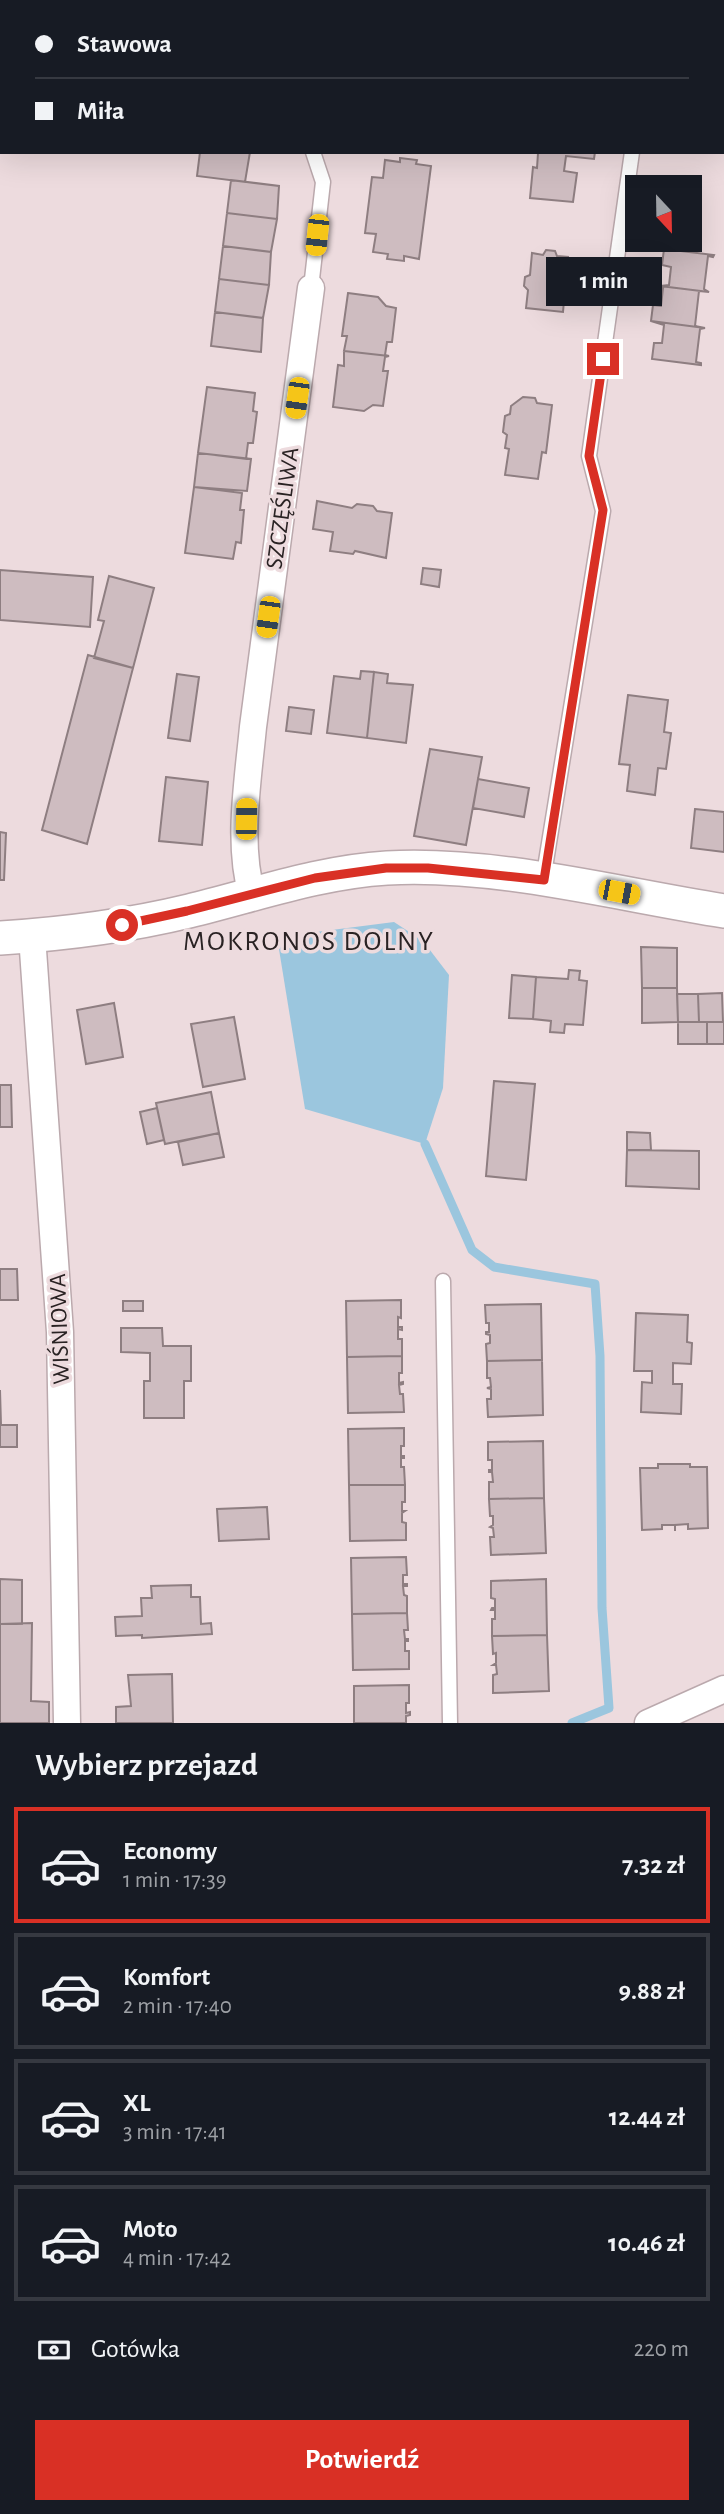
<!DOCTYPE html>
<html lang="pl">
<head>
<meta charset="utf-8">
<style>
	body { margin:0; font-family:"Alegreya Sans",sans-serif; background:#20242c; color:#f1f3f6; height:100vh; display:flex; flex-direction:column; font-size:26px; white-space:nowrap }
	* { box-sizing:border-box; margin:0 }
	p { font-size:23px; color:#9ea1a6 }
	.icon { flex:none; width:38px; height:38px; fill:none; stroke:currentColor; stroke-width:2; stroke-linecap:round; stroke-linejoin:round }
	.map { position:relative; height:1723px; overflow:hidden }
	.side { display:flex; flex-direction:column; background:#171b24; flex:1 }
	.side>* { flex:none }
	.hud { position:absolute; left:0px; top:0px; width:724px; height:154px; box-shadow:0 7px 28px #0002; display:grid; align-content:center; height:154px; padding:0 35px; background:#171b24 }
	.needle { width:46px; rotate:158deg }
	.fabs { position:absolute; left:625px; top:175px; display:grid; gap:14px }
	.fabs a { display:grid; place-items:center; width:77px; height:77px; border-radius:0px; background:#171b24; box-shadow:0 7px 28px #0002; font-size:35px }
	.end { position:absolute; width:32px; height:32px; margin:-16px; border:9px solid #d93025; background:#fff; box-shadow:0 0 0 4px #fff }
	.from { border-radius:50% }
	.bubble { position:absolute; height:49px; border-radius:0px; background:#171b24; box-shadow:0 7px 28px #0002; font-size:23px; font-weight:700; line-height:49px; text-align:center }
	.car { position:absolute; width:21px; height:42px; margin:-21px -10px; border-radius:9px; box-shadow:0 0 5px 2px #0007; background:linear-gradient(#f5c518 24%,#345 0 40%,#f5c518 0 76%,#345 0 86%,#f5c518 0) }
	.hud b { display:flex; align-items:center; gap:24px; height:66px; font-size:26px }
	.hud b+b { border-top:2px solid #363941 }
	.hud i { width:18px; height:18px; background:#f1f3f6 }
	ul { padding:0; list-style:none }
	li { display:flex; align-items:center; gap:21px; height:116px; margin:0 14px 10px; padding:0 21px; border:4px solid #363941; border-radius:0px }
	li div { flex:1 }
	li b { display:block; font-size:26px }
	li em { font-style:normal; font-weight:700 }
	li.current { border-color:#d93025 }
	li>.icon { width:63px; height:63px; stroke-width:1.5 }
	h2 { padding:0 35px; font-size:32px; line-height:84px }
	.pay { display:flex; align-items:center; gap:18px; height:77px; padding:0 35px; font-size:26px }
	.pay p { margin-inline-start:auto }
	.cta { display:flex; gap:14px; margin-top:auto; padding:14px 35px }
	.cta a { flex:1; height:80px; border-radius:0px; background:#d93025; color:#fff; font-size:28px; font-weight:700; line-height:80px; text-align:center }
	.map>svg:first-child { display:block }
</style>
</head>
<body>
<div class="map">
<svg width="724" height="1723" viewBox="0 0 724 1723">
	<rect width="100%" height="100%" fill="#eddbde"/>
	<!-- water -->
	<path fill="#9bc6de" d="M394,922L423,941L449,975L443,1088L425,1144L305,1109L277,937Z"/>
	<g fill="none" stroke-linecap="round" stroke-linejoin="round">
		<!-- stream -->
		<path stroke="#9bc6de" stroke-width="9" d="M425,1144L472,1250L494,1267L595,1284L600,1356L602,1608L609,1708L572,1723"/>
	</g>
	<!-- building -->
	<path fill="#cebcc0" stroke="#8e7e81" stroke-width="2" d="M200,152H250L245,182L197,176Z
		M533,152H595L594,159L566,156L564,171L577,173L573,202L530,198L533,167L537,168L538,153Z
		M400,158L417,160L416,164L431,166L419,259L404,256V261L387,259L388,254L373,252L376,234L365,233L372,177L383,178L385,160L400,162Z
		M231,180L279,186L277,219L227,213Z
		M227,213L277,219L271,252L223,246Z
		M223,246L271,252L269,285L219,279Z
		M664,249L714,255L713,257L708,256L704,289L709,292L660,286L669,285L671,267L662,265Z
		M546,250L555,251L557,256L568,257L563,312L526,308L528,290L524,286L525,277L530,275L532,253L543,255Z
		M219,279L269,285L263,318L215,312Z
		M660,286L709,292L699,291L695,326L705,328L651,321L653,305L661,306L663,288Z
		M348,293L378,297L386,306L396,308L392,342H387L385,355L389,356L344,351L347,336H342Z
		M215,312L263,318L261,352L211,346Z
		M651,321L705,328L700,329L696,362L701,363V365L652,359L654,343H662L664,325Z
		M344,351L389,356L385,357L383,371H388L383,406L373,405L364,411L333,407L338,365L344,366Z
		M207,387L255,393L253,411L257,412L253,443H248L246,459L198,453Z
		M523,397L535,398L537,403L552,405L546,453L542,452L538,479L505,475L509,449L505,448L507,435L503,432L505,416L510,414L511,406Z
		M198,453L251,459L247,491L194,487Z
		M194,487L242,493L240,510H244L241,543L236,542L233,559L185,553Z
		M317,501L352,508L357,504L373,506L377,511L392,513L386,558L355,551L353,554L330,551L333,532L313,529Z
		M423,568L441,570L439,587L421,584Z
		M0,570L93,577L90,627L0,620Z
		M109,576L154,588L133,668L94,658L104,621L98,620Z
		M88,655L133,668L87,844L42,830Z
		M361,671L374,672L367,738L327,733L334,676L360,679Z
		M374,672L388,674L387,683L413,685L406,743L367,738Z
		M177,674L199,677L190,741L168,738Z
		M628,695L668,700L664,732L671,733L666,769L658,768L655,795L627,791L630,765L619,764Z
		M289,707L314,710L311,734L286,731Z
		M430,749L482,757L466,845L414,836Z
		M166,777L208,782L202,845L159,841Z
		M478,779L529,788L524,817L473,808Z
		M695,809L724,812V852L691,848Z
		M0,832L6,833L4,880H0Z
		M641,947L677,948V988H642Z
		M569,970L580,971L579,980L587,981L583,1025L565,1024L564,1033L550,1032L551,1021L533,1019L536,977L568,979Z
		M512,975L536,977L533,1019L509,1018Z
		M642,988H677L678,1022L642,1023Z
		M722,993L723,1022H699L698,994Z
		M677,994H698L699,1022H678Z
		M114,1003L123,1057L86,1064L77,1010Z
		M234,1017L245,1079L203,1087L191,1024Z
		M678,1022H707V1044H678Z
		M707,1022H724V1044H707Z
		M494,1081L535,1084L526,1180L486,1176Z
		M0,1085H11L12,1127H0Z
		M211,1092L219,1133L165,1144L156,1103Z
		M157,1108L164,1140L147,1144L140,1112Z
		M627,1132L650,1133L651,1150H627Z
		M219,1133L224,1157L183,1165L178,1142Z
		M627,1150L699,1151V1189L626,1186Z
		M0,1269H17L18,1300H0Z
		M401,1300V1318L398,1317V1327H402V1330L398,1329V1339H402V1356L347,1357L346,1301Z
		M123,1301H143V1311H123Z
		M541,1304L542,1360L487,1361L486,1344L490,1343V1335L486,1334V1332H489V1323H486L485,1305Z
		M636,1313L688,1315L687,1342L692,1343L691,1364L673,1363V1384H682L681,1414L641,1412L642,1382L652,1383V1371H634Z
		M121,1328H162L163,1346H191V1381H184V1418H144V1381H150V1353L121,1352Z
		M402,1356V1373H399V1383L403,1382V1384L399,1385L400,1394H403L404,1412L348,1413L347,1357Z
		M542,1360L543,1415L488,1417L487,1399H491V1389L487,1388L491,1387L490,1378H487V1361Z
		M0,1390L1,1425H17V1447H0Z
		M404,1428V1446H401V1456H404V1458H401V1467H404L405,1485H349L348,1429Z
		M543,1441L544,1498L489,1499V1482H493L492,1472H489V1470H492V1460H488V1442Z
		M658,1464H690V1467H707L708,1528L688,1529V1524L675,1525V1531V1525H662V1529L642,1530L640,1468H658Z
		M349,1485H405V1502H402V1511H405L402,1513V1522L406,1523V1540L350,1541Z
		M544,1498L546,1553L491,1555L490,1537H494L493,1528L490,1527L493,1525V1516H490L489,1499Z
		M267,1507L269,1539L219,1541L217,1509Z
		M406,1557L407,1575H403V1584H407V1586H403L404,1595L407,1596V1613L352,1614L351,1558Z
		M0,1579L22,1580V1624H0Z
		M546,1579L547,1635L492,1636V1619H495V1610H491L492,1608H495V1599L491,1598V1581Z
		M191,1585V1597H200L201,1624L211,1623L212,1634L142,1638V1635L116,1636L115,1617L142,1616L141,1598H152L151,1586Z
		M407,1613L408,1630H404L405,1639H408V1641H405V1651H409V1669L353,1670L352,1614Z
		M32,1623L31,1701L49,1702V1723H0V1624Z
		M547,1635L549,1691L493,1693V1675L497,1674L496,1665H493L496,1663V1653L493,1654L492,1636Z
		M172,1674L173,1723H116V1707L131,1706L128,1675Z
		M409,1685V1703H406V1713L410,1712V1715L406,1716V1723H354V1686Z"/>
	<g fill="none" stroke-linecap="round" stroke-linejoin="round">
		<!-- service casing -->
		<g stroke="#bba9ad" stroke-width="17">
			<path id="service" d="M310,2L311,0
				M649,2L650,0
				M311,288L323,182L313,152
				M543,880L603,511L589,456L632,152
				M443,1281L450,1723"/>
		</g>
		<!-- minor casing -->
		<g stroke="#bba9ad" stroke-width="29">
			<path id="minor" d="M252,895C237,844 248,780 253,727L311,288
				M32,936L60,1332L67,1723
				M648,1723L724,1689"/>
		</g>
		<!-- tertiary casing -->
		<g stroke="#bba9ad" stroke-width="36">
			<path id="tertiary" d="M0,938C64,934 127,926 189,911C255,895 319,872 387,868C496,862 616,894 724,911"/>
		</g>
		<!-- service -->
		<use href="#service" stroke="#fff" stroke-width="14"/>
		<!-- minor -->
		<use href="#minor" stroke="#fff" stroke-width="26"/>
		<!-- tertiary -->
		<use href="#tertiary" stroke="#fff" stroke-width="33"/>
	</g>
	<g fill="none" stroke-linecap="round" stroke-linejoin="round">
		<!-- route -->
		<path stroke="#d93025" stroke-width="9" d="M122,925L187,911L315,878L386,868H428L544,880L603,510L589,456L603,359"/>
	</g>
	<g text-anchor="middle" stroke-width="7" stroke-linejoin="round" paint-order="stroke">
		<!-- street labels -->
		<g font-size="24" fill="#292223" stroke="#eddbde">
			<text transform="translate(282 508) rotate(-82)" y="8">SZCZĘŚLIWA</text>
			<text transform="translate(59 1329) rotate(-92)" y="8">WIŚNIOWA</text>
		</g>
		<!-- quarter labels -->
		<g font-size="28" letter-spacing="2" fill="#292223" stroke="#eddbde">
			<text x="309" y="950">MOKRONOS DOLNY</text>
		</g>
	</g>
</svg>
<div class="fabs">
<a><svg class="needle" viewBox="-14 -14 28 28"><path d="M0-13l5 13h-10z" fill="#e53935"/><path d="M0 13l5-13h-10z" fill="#9ea1a6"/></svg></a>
</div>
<i class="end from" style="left:122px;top:925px"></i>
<i class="end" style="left:603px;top:359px"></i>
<div class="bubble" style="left:546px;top:257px;width:116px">1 min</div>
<i class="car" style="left:317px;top:235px;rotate:186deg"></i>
<i class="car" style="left:297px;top:398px;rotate:188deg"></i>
<i class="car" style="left:268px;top:617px;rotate:188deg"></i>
<i class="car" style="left:246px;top:819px;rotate:1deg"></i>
<i class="car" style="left:619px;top:892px;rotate:101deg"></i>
<div class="hud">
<b><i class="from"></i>Stawowa</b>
<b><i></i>Miła</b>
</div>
</div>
<section class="side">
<h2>Wybierz przejazd</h2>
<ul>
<li class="current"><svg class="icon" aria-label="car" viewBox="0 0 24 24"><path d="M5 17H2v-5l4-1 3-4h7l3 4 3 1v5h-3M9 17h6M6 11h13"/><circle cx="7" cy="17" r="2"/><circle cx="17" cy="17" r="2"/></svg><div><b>Economy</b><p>1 min · 17:39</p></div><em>7.32 zł</em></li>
<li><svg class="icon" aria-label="car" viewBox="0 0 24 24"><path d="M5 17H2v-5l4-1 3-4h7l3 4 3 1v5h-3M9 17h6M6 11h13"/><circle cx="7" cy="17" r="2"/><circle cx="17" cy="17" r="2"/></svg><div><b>Komfort</b><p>2 min · 17:40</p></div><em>9.88 zł</em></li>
<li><svg class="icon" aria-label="car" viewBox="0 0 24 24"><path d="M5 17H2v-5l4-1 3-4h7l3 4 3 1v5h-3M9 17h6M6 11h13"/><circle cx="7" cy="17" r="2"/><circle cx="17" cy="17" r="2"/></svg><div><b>XL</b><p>3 min · 17:41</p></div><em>12.44 zł</em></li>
<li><svg class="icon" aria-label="car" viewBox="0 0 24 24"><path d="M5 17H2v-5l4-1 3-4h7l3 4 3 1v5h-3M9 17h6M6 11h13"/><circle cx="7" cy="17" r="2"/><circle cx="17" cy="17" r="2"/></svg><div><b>Moto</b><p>4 min · 17:42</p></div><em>10.46 zł</em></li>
</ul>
<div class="pay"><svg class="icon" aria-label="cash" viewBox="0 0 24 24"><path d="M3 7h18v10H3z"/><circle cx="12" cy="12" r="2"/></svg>Gotówka<p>220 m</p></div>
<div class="cta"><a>Potwierdź</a></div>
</section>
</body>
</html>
